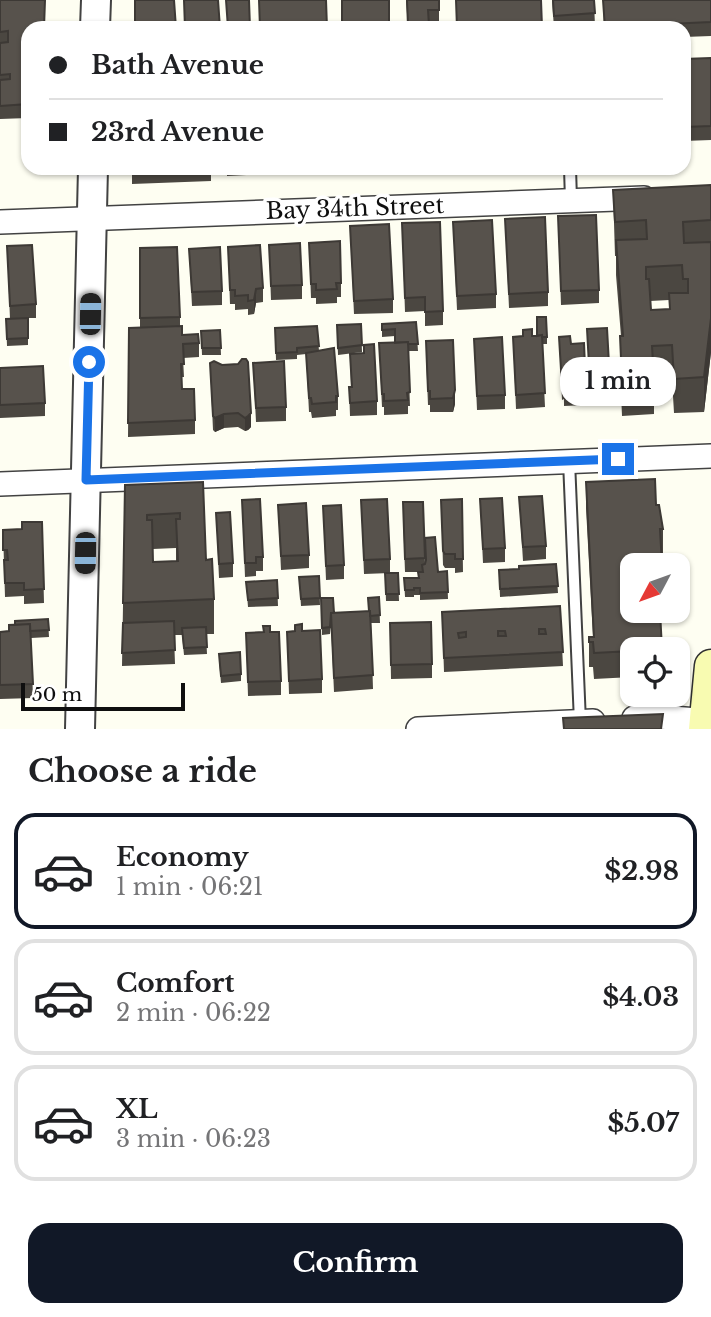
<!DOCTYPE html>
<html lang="en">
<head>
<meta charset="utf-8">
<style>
	body { margin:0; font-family:"Libre Baskerville",serif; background:#f2f2f2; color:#202124; height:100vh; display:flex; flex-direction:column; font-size:26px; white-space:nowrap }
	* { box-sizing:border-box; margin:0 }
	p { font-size:23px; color:#757577 }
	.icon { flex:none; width:38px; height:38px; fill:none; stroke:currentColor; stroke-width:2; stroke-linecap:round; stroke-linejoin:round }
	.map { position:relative; height:729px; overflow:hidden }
	.sheet { display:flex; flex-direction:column; background:#fff; flex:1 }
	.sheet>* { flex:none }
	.hud { position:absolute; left:21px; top:21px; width:670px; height:154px; border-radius:21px; box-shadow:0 2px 5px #0004; display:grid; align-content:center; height:154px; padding:0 28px; background:#fff }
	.needle { width:46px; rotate:229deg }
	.tools { position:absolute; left:620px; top:553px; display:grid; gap:14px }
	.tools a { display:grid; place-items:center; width:70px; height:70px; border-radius:14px; background:#fff; box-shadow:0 2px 5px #0004; font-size:35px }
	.scale { position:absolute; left:21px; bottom:18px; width:164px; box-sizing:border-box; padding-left:7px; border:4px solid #0f0f0f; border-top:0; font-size:19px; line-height:24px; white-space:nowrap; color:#0f0f0f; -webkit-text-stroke:5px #fff; paint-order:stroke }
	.end { position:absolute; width:32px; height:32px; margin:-16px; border:9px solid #1a73e8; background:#fff; box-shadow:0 0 0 4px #fff }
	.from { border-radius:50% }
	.bubble { position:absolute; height:49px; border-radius:21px; background:#fff; box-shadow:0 2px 5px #0004; font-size:23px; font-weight:700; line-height:49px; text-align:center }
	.car { position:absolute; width:21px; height:42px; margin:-21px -10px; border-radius:9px; box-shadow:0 0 5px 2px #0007; background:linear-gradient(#222 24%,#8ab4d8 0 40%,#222 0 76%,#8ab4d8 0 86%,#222 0) }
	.hud b { display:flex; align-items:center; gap:24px; height:66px; font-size:26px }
	.hud b+b { border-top:2px solid #e0e0e0 }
	.hud i { width:18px; height:18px; background:#202124 }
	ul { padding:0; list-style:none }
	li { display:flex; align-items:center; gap:21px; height:116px; margin:0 14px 10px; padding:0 14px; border:4px solid #e0e0e0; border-radius:21px }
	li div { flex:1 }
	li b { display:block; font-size:26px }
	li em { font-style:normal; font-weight:700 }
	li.current { border-color:#111827 }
	li>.icon { width:63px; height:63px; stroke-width:1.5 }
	h2 { padding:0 28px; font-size:32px; line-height:84px }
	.action { display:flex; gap:14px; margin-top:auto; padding:14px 28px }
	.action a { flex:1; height:80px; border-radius:21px; background:#111827; color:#fff; font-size:28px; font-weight:700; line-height:80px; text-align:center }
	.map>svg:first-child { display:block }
</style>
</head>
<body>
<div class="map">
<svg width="711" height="729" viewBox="0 0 711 729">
	<rect width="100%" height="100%" fill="#fefef2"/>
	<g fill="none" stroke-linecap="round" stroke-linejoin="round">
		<!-- service casing -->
		<g stroke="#424242" stroke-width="14">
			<path id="service" d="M570,168L571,200
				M569,461L580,722"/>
		</g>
		<!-- minor casing -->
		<g stroke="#424242" stroke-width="26">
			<path id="minor" d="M0,222L644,198
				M0,484L711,456
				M634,718L659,717L711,721
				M418,729L593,721"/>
		</g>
		<!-- tertiary casing -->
		<g stroke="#424242" stroke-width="32">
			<path id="tertiary" d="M95,28L96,0
				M80,729L93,168"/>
		</g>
		<!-- secondary casing -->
		<g stroke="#313131" stroke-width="35">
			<path id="secondary" d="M705,729L711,666"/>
		</g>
		<!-- service -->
		<use href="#service" stroke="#fff" stroke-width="10"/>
		<!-- minor -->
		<use href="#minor" stroke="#fff" stroke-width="23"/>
		<!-- tertiary -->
		<use href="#tertiary" stroke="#fff" stroke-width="28"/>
		<!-- secondary -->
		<use href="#secondary" stroke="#f8fbb1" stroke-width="32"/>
	</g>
	<!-- wall -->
	<path fill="#4b4741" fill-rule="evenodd" d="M0,0L28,28V118L0,119Z
		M406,0H439V23L429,24V28H408Z
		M552,0H594L595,27L554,28Z
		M603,0H711V36L684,37V28H604Z
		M711,58V140L684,141V59Z
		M132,168H211V181L132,184Z
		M227,168H266V174L227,176Z
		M375,168H417V169L375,170Z
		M711,185V352L704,412L674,413L672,379L654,380V414L622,416L620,370L621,336L616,275V256H615L613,190ZM669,300V309L651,310L650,301Z
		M558,216L599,290V303L561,305Z
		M505,219L548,292V306L509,308Z
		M453,222L496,294V308L457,310Z
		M402,223L443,311V325L425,326V311L405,312Z
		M350,226L393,299V313L354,314Z
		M309,243L341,283V297H337V303L316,304V298H311Z
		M269,245L302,285V299L271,300Z
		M7,246L36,304V318H28V345L7,346L6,319H10Z
		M228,247L263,288V302L256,303L254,314L248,315V309L235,310V304H230Z
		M140,248L180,317V326L182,335L199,343V357L183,358L184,377H181L182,389L195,420V434L128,437L129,328H140Z
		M189,249L222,291V305L192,306Z
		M416,322L418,351H408L410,406H408V414L384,415V407H382L379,343H395V336L382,337V324Z
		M361,324L362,352L338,355L337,325Z
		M317,326L319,351L338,396V410H336V416L312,418L311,412H309L306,354L297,355V359L276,360L275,328Z
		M587,329L610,382V396L590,397Z
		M220,330L221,355H202L201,331Z
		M532,336L547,337V344H542L545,407L516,409L513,337Z
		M559,337L571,344L584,343L586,405L564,406V399L562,400Z
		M474,339L505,395V409L477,410Z
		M453,340L455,404L453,412H430V405H428L426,355Z
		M350,354L377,401V415L350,416L349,387H351Z
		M210,363L251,427L248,430L245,431L238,427L224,428L215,432L213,430Z
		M253,363L286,407V421L256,422Z
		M0,368L45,403V416L0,418Z
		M203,482L206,560L214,599V634H206L207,654L184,655L182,635H174L175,664L122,666L125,485ZM176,548V561L153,562V549Z
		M586,482L656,505L663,529V555H661L632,649V677L594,679L593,667H589V637H593L586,508Z
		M519,497L546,546V559L523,561Z
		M462,499L463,572L455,573V568H445L443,565L441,500Z
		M480,499L505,548V562L483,563Z
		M242,500L263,557V571H256V576L245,577Z
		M361,500L390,559V573L364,574Z
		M423,502L425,564L438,572L447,571L448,599L420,600V595H414V597H405L404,578H419L418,572H405L403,516Z
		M278,505L309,555V568L281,570Z
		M323,506L344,565V579L326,580Z
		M216,513L233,563V577L219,578Z
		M42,522L44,603L24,604V596L5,597L3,530L22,529Z
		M556,564L558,593L500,597L499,570L519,569Z
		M385,573H398L399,601H386Z
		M319,576L320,605L301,606L299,577Z
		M277,580L278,606L248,607L246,582Z
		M379,597L380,623H371L373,689L334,692L331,625L330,634L322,635L321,598L334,613L368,611Z
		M560,606L563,666L444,672L442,612Z
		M48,619L49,637L31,638L33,698L0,699V632L9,631Z
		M390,623L432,664V678L391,679Z
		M270,632L281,681V695L248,696L246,633Z
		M287,632L322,679V693L289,694Z
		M219,661L241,674V681L221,683Z"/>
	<!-- shaded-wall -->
	<path fill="#3d3935" d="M256,289V303L254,314V300Z
		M711,318V352L704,412V377Z
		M455,390V404L453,412V398Z
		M251,413V427L248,430L245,431V418Z
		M224,414V428L215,432V418Z"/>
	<!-- building -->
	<path fill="#57524c" stroke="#3d3935" stroke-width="2" fill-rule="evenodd" d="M0,0H45L44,28H28V104L0,106V80L10,79V74L0,75V43L8,42V31L0,32Z
		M135,0H174L176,28H135Z
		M184,0H218L220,28H185Z
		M226,0H249L250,28H228Z
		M259,0H326L327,28H260Z
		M342,0H389V28H342Z
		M407,0H439V10H428L429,25L408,26Z
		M456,0H541L542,27L509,28H457Z
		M553,0H594L595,13L554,16Z
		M603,0H711V22L625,26V28H605Z
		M711,58V126L684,127V59Z
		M132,168H183L132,170Z
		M711,185V220L683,222L684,243L711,242V318L704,377L674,379L672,345L652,346L654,380L622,381L620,336H623L616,240L647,239L646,220L615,222L613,190ZM682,265L683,279H688V293H669L670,309L651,310L649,279H646V267Z
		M596,215L599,290L561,291L558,216Z
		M545,217L548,292L509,294L505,219Z
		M492,220L496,294L457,296L453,222Z
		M440,222L443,311L425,312V297L405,298L402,223Z
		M389,224L393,299L354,301L350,226Z
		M340,241L341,283H336L337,289L316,290V284H311L309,243Z
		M300,243L302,285L271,286L269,245Z
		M32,245L36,304L10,306L7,246Z
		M260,245L263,288L256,289L254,300L248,301V295L235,296V290H230L228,247Z
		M177,247L180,317L140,318V248Z
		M220,247L222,291L192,292L189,249Z
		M537,317H546L547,337H542V335L537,336Z
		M28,318V338L7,339L6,319Z
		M416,322L418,344H408V342L395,343V329L382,330V324Z
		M361,324L362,345L338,348L337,325Z
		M182,326V335L198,334L199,343L183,344L184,364H181L182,389H194L195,420L128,423L129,328Z
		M317,326L319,346L297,348V352L276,353L275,328Z
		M607,328L610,382L590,383L587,329Z
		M532,329V336L542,335L545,393L516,395L513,337L523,336V330Z
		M220,330L221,348H202L201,331Z
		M570,336L571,344L584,343L586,391L564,392V386H562L559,337Z
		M502,337L505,395L477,396L474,339Z
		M453,340L455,390L453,398L430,399V391H428L426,341Z
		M408,342L410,392L407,393L408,400L384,401V394H382L379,343Z
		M374,344L377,401L350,403L349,387H352L350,354L364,353V345Z
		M334,348L338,396H336V402L312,404L311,398H309L306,353Z
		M242,359H246L248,362L251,413L248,416L245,418L238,413L224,414L215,418L213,416L210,363L214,361L222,365L238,364Z
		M284,361L286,407L256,408L253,363Z
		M43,366L45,403L0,405V368Z
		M655,479L656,505H659L663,529H660L662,565H632V611H660L662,649H632V651L594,653L593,642H589V637H594L586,482Z
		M203,482L206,560L212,559L214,599L123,603L125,485ZM180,513V519H176L178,561L153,562L152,520H147V515Z
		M542,496L546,546L523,547L519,497Z
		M502,498L505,548L483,549L480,499Z
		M260,499L263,557H256V563H245L242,500Z
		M387,499L390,559L364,560L361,500Z
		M462,499L463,559H455V554H445L443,551L441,500Z
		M403,502H423L425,558L405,559Z
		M306,503L309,555L281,556L278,505Z
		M341,505L344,565L326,566L323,506Z
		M230,512L233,563L219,564L216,513Z
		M22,522H42L44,589L24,590V583H5L4,560H8L7,550H3V530L22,529Z
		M435,537L438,572L447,571L448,592L420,593V588H414V590H405L404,578H419L418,572H423L422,565L425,564L426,560L425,538Z
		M556,564L558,586L500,589L499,570L519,569V566Z
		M385,573H398L399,594H386Z
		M319,576L320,598L301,599L299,577Z
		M277,580L278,598L248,600L246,582Z
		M379,597L380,615L370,616V611H369L368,598Z
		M321,598H333L334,613H331L330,627L322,628Z
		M560,606L563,652L444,658L442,612ZM539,629H545L546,634H539ZM498,631H505L506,636H498ZM466,632V637L459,638L458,633Z
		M370,611L373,675L334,678L331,613Z
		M48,619L49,630L30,631V624L15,625V621Z
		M174,621L175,650L122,653L123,623Z
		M431,622L432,664L391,665L390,623Z
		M30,624L33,684L0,685V632L9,631V625Z
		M302,624V631L320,630L322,679L289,681L287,632L295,631V625Z
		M263,626H270V632H279L281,681L248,682L246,633L264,632Z
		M206,627L207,647L184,648L182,628Z
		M240,652L241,674L221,676L219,654Z
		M663,714L661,729H564L563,718Z"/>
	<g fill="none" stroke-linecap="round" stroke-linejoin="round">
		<!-- route -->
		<path stroke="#1a73e8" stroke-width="9" d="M89,362L86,480L618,459"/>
	</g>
	<g text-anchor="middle" stroke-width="7" stroke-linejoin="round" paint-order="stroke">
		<!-- street labels -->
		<g font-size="23" fill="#0f0f0f" stroke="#fff">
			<text transform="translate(355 208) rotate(-2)" y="8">Bay 34th Street</text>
		</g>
	</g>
</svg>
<div class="tools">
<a><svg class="needle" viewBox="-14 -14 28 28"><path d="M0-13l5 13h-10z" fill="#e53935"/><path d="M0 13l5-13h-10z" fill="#757577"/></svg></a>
<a><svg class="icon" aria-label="locate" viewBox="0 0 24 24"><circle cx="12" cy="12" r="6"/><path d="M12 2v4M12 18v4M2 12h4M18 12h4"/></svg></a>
</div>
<div class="scale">50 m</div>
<i class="end from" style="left:89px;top:362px"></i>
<i class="end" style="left:618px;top:459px"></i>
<div class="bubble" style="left:560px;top:357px;width:116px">1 min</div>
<i class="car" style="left:90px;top:314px;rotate:1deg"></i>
<i class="car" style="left:85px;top:553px;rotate:181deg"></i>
<div class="hud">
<b><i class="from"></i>Bath Avenue</b>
<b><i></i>23rd Avenue</b>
</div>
</div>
<section class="sheet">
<h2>Choose a ride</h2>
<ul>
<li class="current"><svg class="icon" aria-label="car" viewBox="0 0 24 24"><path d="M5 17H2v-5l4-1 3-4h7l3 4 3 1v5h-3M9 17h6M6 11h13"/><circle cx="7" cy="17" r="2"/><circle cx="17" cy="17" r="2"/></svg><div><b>Economy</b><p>1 min · 06:21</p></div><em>$2.98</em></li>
<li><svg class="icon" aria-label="car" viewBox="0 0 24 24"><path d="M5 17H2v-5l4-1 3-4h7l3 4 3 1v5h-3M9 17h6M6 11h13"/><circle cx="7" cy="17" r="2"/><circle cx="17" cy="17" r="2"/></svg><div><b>Comfort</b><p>2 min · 06:22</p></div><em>$4.03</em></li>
<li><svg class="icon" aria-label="car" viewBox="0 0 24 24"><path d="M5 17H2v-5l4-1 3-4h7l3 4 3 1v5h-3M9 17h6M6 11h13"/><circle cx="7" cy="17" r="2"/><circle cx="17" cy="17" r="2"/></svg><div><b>XL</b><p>3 min · 06:23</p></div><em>$5.07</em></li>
</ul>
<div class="action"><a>Confirm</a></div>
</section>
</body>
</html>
